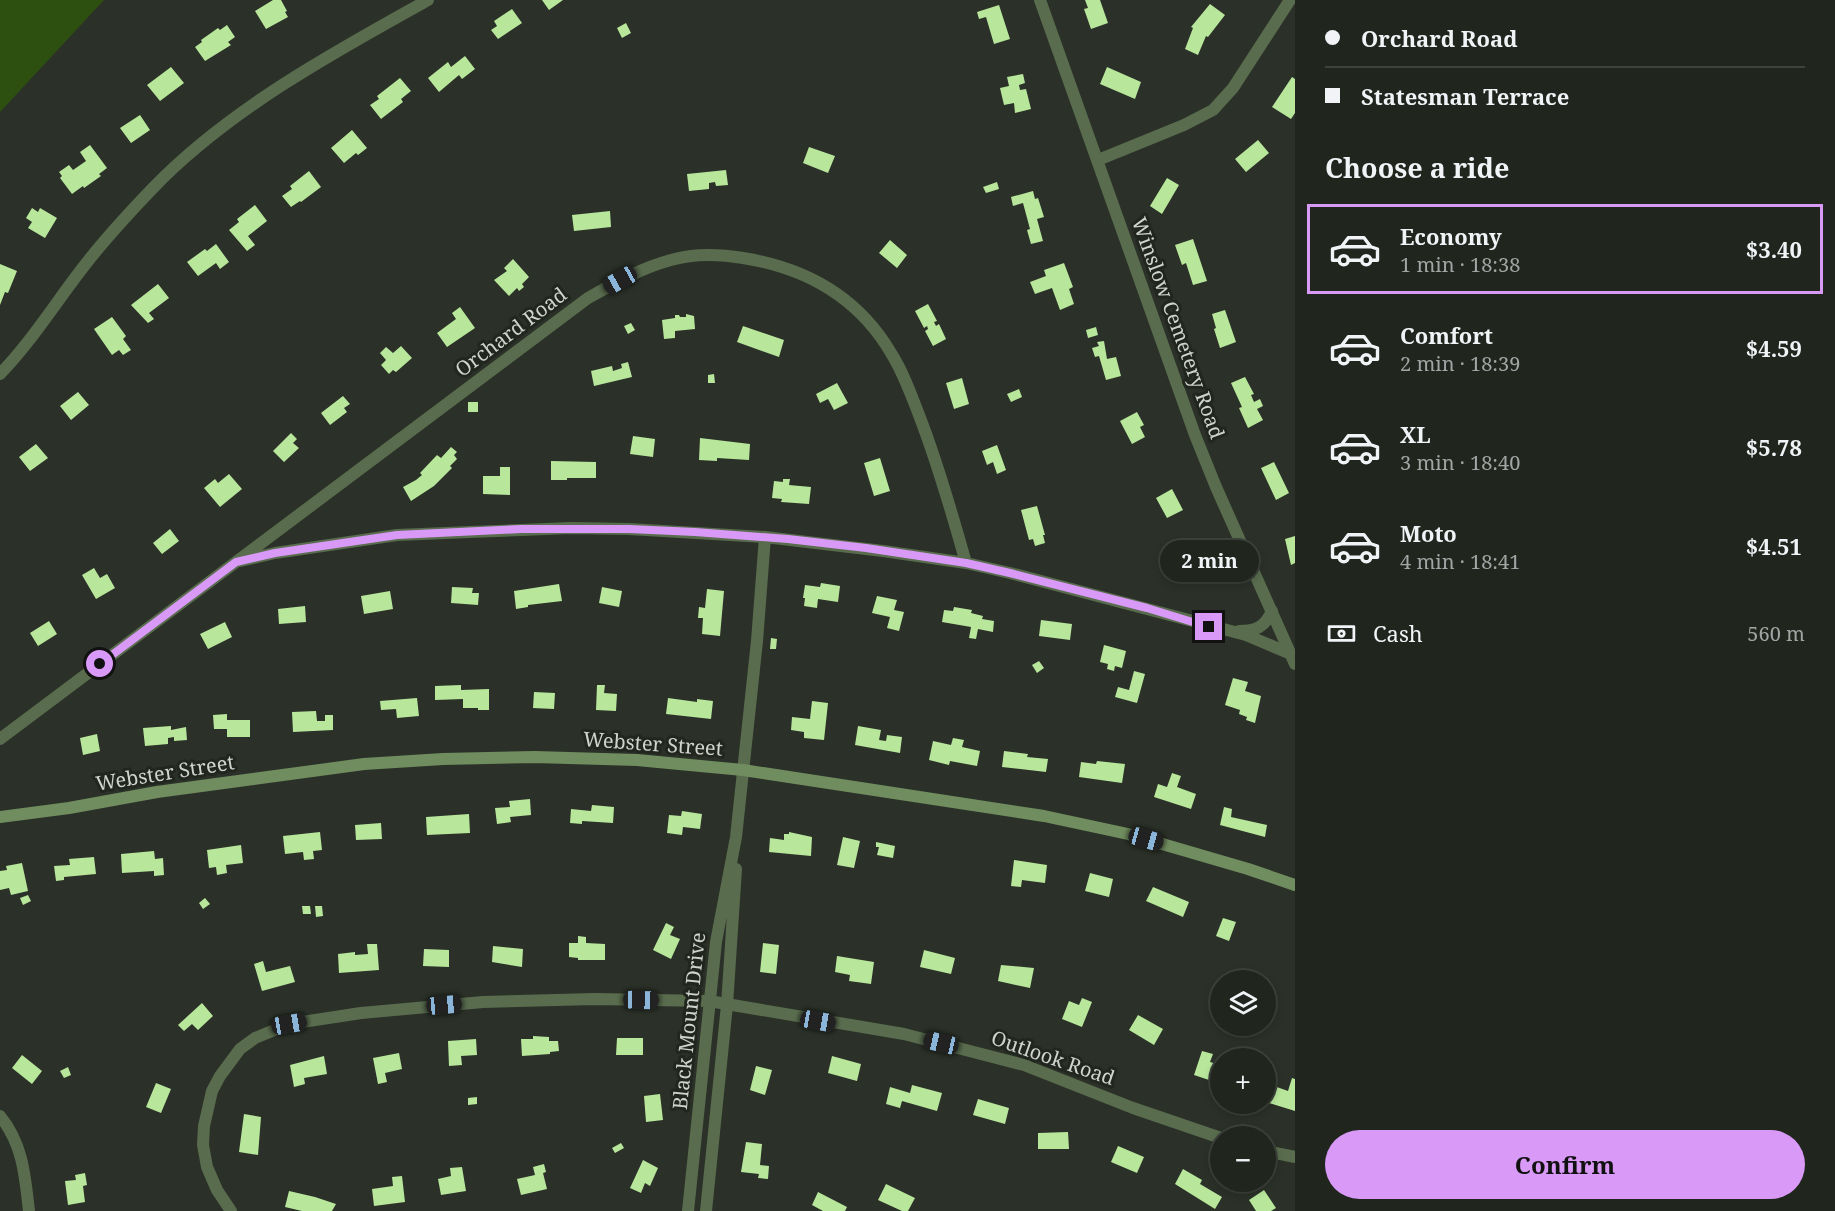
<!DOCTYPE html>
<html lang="en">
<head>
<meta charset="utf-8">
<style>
	body { margin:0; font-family:"Noto Serif",serif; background:#282d27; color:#f1f3f6; height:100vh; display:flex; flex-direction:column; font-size:22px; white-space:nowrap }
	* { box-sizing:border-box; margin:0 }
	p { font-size:20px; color:#a2a5a4 }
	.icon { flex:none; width:33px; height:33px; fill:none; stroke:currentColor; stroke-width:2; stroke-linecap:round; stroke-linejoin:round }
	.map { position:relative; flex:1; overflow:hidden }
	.sheet { display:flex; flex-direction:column; background:#20251e; width:540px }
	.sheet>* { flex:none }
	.banner { display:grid; align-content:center; height:132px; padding:0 30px; background:#20251e }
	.tools { position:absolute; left:1210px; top:970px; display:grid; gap:12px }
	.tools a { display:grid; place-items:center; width:66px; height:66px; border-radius:50%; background:#20251e; box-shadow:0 3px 9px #0003,0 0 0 2px #3d423c; font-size:30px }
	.end { position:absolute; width:27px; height:27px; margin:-14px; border:8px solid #d99af7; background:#111; box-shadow:0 0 0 3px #111 }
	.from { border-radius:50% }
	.bubble { position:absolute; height:42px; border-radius:21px; background:#20251e; box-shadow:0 3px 9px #0003,0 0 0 2px #3d423c; font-size:20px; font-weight:700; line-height:42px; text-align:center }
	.car { position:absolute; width:18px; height:36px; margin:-18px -9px; border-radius:8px; box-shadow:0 0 4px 2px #0007; background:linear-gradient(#222 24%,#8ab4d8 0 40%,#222 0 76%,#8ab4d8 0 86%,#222 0) }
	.banner b { display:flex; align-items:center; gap:21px; height:57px; font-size:22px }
	.banner b+b { border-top:2px solid #3d423c }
	.banner i { width:15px; height:15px; background:#f1f3f6 }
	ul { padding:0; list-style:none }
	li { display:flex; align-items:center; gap:18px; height:90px; margin:0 12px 9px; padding:0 18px; border:3px solid transparent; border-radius:0px }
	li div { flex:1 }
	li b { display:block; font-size:22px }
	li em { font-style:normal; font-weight:700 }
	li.active { border-color:#d99af7 }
	li>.icon { width:54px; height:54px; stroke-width:1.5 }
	h2 { padding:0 30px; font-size:27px; line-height:72px }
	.pay { display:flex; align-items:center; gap:15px; height:66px; padding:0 30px; font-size:22px }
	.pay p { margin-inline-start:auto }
	.cta { display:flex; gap:12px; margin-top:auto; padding:12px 30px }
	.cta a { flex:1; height:69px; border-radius:36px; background:#d99af7; color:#111; font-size:24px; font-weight:700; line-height:69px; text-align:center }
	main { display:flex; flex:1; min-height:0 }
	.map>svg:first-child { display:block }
</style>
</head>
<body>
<main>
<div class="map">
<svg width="1295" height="1211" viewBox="0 0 1295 1211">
	<rect width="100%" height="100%" fill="#2b3128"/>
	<!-- green -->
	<path fill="#2d5011" d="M0,0H104L0,112Z"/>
	<!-- building -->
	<path fill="#b8e79c" d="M273,0H281L287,11L285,12L288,17L266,29L255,11Z
		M542,0H563L549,10Z
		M1085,0H1100L1108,23L1091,29L1084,9L1088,8Z
		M1210,4L1225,15L1208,37L1206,36L1198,55L1185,49L1193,28L1191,27Z
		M999,5L1010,39L994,44L986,17L979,19L977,12Z
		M512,9L522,23L498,39L491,30L497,26L494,21Z
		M626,23L631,33L622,38L617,28Z
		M227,25L235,37L228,42L231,45L205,61L195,47L202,42L201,40L218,28L220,30Z
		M465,56L475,69L462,79L459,75L439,92L428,78L448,62L451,67Z
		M171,67L184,83L160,101L147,85Z
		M1107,67L1141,82L1135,99L1100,84Z
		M1023,74L1025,83L1019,85L1020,90L1026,89L1031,109L1015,113L1014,103L1004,105L1000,88L1009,86L1007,77Z
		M1292,77L1295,79V113L1291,119L1272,107Z
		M400,78L411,91L401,99L403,102L381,119L370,105L379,99L377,96Z
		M140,115L150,130L131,143L120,128Z
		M352,130L367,148L358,155L356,153L344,163L331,148Z
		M1258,140L1269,153L1246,172L1235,159Z
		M90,145L107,168L99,174L101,176L84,188L83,186L72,194L60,178L62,176L59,172L69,165L73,170L86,161L80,152Z
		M809,147L835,156L828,173L803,163Z
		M726,170L728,185L716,186L715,182L709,183V189L689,191L687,174Z
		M309,171L321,187L301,202L300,201L291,207L282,196L292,189L290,186Z
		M1167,178L1179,185L1162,214L1150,206Z
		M997,182L999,189L986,193L983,187Z
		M1033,191L1035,199L1038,198L1044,217L1037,219L1043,241L1031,244L1027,230L1030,229L1023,203L1013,206L1011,197Z
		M255,205L267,221L248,236L255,245L247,251L229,230L239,222L237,219Z
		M32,208L38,212L40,208L57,218L45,238L28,228L32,222L26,218Z
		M610,211L611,227L574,231L572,215Z
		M1193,239L1207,281L1193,285L1186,263L1182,265L1175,245Z
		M890,240L907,255L897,268L879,253Z
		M216,244L229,262L220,269L216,263L198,276L187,262L205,249L207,251Z
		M513,259L529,277L522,284L524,287L519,291L517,288L509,296L494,280L507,271L504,268Z
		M1064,263L1073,287L1069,289L1074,304L1060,310L1052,288L1035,294L1030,282L1046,276L1044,270Z
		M0,264L17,271L8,293L5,292L0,305Z
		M158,284L169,298L149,313L154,319L148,323L131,305Z
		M928,304L937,321L934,322L936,326L939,324L946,339L933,346L925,331L928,329L927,326L924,328L915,311Z
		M460,307L475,328L447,347L437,333L456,319L452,313Z
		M1225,310L1236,342L1220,348L1214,329L1216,328L1212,314Z
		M686,314L694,316L695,329L675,331V338L664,339L662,320L675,318V315H679L680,317H686Z
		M112,317L126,336L123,339L131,350L123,355L119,350L112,355L94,329Z
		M631,323L635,330L628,334L624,326Z
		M743,326L784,340L779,357L737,342Z
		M1096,327L1098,335L1088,338L1086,330Z
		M1104,341L1107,359L1116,357L1121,376L1106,380L1099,356L1095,357L1092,348L1099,346L1097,342Z
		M401,346L412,358L396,372L393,370L389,374L381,365L386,360L380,353L386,347L393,353Z
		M628,362L632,377L594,386L591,371L612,366L613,371L622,368L621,364Z
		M714,374L715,383H708V375Z
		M1245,377L1254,394L1251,395L1254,402L1260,399L1263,406L1257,409L1263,420L1248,428L1239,408L1242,407L1231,383Z
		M962,378L969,404L954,409L946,383Z
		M837,383L848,403L834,410L828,399L820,403L816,394Z
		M1019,389L1022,397L1011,402L1007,394Z
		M78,392L89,405L71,420L60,406Z
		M343,396L350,404L344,408L347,412L330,425L321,413Z
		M468,402H478V412H468Z
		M1137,412L1144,425L1140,427L1145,437L1132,444L1120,421Z
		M291,433L297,439L293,443L299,448L284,462L273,451Z
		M633,436L655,439L653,457L630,454Z
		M700,438L750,444L749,460L717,458V461L699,460Z
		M36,444L48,458L30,471L19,457Z
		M997,445L1006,470L997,474L993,462L987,465L982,451Z
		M451,447L457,452L454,455L457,459L450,466L452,468L434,486L411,501L403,487L416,480L422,475L420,473L437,455L441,458Z
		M880,458L890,491L874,496L864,463Z
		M551,461L596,462V478H567V480H551Z
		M1274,462L1289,493L1276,500L1261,468Z
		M500,467H510V495L483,494V476H500Z
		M229,474L242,489L220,507L204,488L215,479L218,483Z
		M783,479H790L789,485L811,487L809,504L781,502L782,499L772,498L774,481L783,482Z
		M1172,489L1183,510L1167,518L1156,498Z
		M1037,506L1045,535H1043L1045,543L1035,546L1033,539L1029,540L1021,510Z
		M170,529L179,541L162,554L153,543Z
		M1295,536V563L1291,565L1285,539Z
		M1197,549L1199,556L1202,555L1203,559L1200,560L1202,568L1195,570L1196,574L1189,576L1181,554Z
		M94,568L100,578L107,574L115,588L96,599L82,575Z
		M821,583L840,586L838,602L818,599L817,608L804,606L805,598H803L805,585L820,587Z
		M559,584L562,601L528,605V607L516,609L514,591Z
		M452,587L473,588L472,593H479L478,605L451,603Z
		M602,587L622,591L619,607L599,603Z
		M707,589L724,591L720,636L702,634L703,618H698L699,607L705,608Z
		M390,591L393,609L364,614L361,596Z
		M877,596L897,600L894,610L904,612L899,631L887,628L890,617L872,613Z
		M305,606L306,622L279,624L278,609Z
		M954,607L972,610L971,613L983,616L982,619L994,621L993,632L978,629L976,639L969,638L971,627L942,622L944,610L953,611Z
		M1041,620L1072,624L1070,640L1039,636Z
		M49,621L57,634L38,646L30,633Z
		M225,622L232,637L208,649L200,634Z
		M771,638L777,639L776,649H770Z
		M1104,645L1126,651L1122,668L1115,666L1114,671L1107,669L1108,664L1100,662Z
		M1039,661L1044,668L1037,673L1032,665Z
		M1134,671L1145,674L1137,703L1115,697L1118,687L1129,690Z
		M1233,678L1248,682L1245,691L1261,696L1255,723L1246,720L1247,717L1239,714L1240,710L1225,705Z
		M461,685V690L489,689V710H478V708H463V699L435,700V686Z
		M597,685H605L604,693L617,694L616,711L596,710Z
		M534,692L555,693L554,709L533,708Z
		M417,698L419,716L397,718L396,709L381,710L380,701Z
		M668,698L697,702V699L713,701L711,719L666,714Z
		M812,701L828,703L824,740L804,738V732L791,730L792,717L810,719Z
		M316,711L317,721H325V715H333V730L293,732L292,712Z
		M227,714V720H250V737H227V729H214L213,715Z
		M171,726V730L186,727L187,740L174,741V737L168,738V744L145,746L143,728Z
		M858,726L881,730L879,740L886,741L887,735L902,737L900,753L855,745Z
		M97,734L100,751L83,755L80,738Z
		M953,738L964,740L962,747L980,751L977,766L950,761L949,765L929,760L933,741L951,745Z
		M1004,751L1028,754L1027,757L1048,759L1046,772L1002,767Z
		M1097,761L1125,764L1122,783L1079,777L1081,762L1096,764Z
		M1172,773L1181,776L1177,787L1196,794L1191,809L1154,797L1158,784L1167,787Z
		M530,799L531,815L510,817L511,822L497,824L495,808L510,807L509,801Z
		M592,805L614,807L613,823L582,821V824L570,823L571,809L591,811Z
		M1224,807L1232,809L1231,817L1267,825L1265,837L1220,825Z
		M682,811L702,814L700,829L683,827L682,835L667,833L669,815L681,816Z
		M469,814L470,833L427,835L426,817Z
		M381,823L382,839L356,840L355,825Z
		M320,832L322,850L313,851L314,859L304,860L303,852L285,854L283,836Z
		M789,832L812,837L811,856L769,852L770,838L784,840V834H789Z
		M843,837L860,841L854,868L837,865Z
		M876,842L895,846L893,858L877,855L879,847H876Z
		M241,845L243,863L226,865L227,873L217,875L216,867L209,868L207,850Z
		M154,851L155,859L163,858L164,875L154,876V871L122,873L121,854Z
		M94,857L96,874L64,877V880L56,881L54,866L70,865L69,859Z
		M1014,860L1047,865L1045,883L1022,880L1021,887L1011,886Z
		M22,863L28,891L11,895L9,888L0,890V871L7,870L6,866Z
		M1090,873L1113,879L1109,897L1085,891Z
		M1153,887L1189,902L1183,917L1146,901Z
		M28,895L31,901L23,905L20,898Z
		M205,898L210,904L203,909L199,903Z
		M302,906H310L311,914H303Z
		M315,906H322L323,916L316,917Z
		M1223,918L1236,922L1229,941L1216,936Z
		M666,923L674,927L670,935L680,939L671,959L653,950Z
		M578,936L586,937V943L605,944V960H578V958L569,957V943H578Z
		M763,943L779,945L776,974L760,972Z
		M367,944H377L379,970L339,973L338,954L355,952V955L368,954Z
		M493,946L523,949L522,967L492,962Z
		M424,949L449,950V967L423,966Z
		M924,950L955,958L951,974L920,967Z
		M837,956L874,962L871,984L849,981L850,975L835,972Z
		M263,961L266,972L290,966L295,982L262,991L254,964Z
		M1001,965L1034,968L1030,988L998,981Z
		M1082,998L1092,1002L1082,1027L1062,1019L1069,1001L1079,1005Z
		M202,1003L213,1016L198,1030L192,1024L184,1031L178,1025Z
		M1138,1015L1163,1029L1154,1045L1129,1030Z
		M533,1036L549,1037V1041H558L559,1051L550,1052V1054L522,1056L521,1039H533Z
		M617,1038H643V1055H616Z
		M476,1039L477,1055L461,1056L462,1065L449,1066L448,1041Z
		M1202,1051L1213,1054L1210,1062L1221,1065V1084L1194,1075Z
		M399,1053L402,1069L385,1073L387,1082L378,1084L373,1058Z
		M22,1055L42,1071L32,1084L12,1068Z
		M324,1056L327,1074L304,1078L305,1084L294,1087L290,1065Z
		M832,1056L861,1064L857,1081L828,1073Z
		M756,1066L772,1070L765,1095L750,1090Z
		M68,1067L71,1075L64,1078L60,1071Z
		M1292,1078L1295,1079V1111L1269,1103L1274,1086L1288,1091Z
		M156,1083L171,1089L161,1113L146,1107Z
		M912,1085L942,1093L937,1111L902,1101L900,1108L886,1104L890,1087L910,1093Z
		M660,1094L663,1120L646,1122L644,1096Z
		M477,1097V1104L468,1105V1098Z
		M978,1099L1009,1108L1005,1124L973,1115Z
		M244,1114L261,1117L258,1155L239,1152Z
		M1068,1132L1069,1149H1038V1133Z
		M746,1142L762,1144L760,1165L769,1166L768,1179L758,1178L759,1174L741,1172Z
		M621,1143L624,1148L615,1153L612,1148Z
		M1118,1146L1144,1157L1137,1173L1111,1162Z
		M643,1160L658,1168L650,1186L645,1183L641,1193L630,1188Z
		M544,1164L546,1172L543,1173L547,1189L521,1195L517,1179L535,1175L533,1167Z
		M462,1167L466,1191L441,1195L438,1179L451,1176L450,1168Z
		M1183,1169L1202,1180L1200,1184L1222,1197L1215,1209L1175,1184Z
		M85,1173L87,1185L83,1186L85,1202L68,1205L65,1181L76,1180L75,1175Z
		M402,1176L405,1202L374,1206L372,1189L393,1186L392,1177Z
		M886,1184L915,1198L908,1211H902L878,1200Z
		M1264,1190L1276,1208L1271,1211H1256L1249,1200Z
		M289,1191L315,1197L336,1204L332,1211H302L285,1207Z
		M818,1192L847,1207L845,1211H823L812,1205Z"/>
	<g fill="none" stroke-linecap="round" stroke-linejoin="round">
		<!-- street -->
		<path stroke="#596c4e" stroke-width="12" d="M1040,0L1195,435L1216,487L1295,664
			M1098,160L1184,125L1213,110L1233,88L1290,0
			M0,374C31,342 54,305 81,270C103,241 128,214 153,188C228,110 334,52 428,0
			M240,561L275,553L397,535L470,532L571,528L629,529L765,537L883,551L966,563L1010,573L1246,635L1291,654
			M1239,631C1256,631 1265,627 1272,611
			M0,739L588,298C615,283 641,268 671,260C695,253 719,254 743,258C806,268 858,297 891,353C903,372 911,394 919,415C938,464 952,513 966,563
			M0,1116C23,1144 25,1176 29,1211
			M1266,1151L1295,1157
			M231,1211L217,1190L207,1167L203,1145L204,1126L212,1091L220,1076L240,1049L255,1038L289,1024L361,1013L483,1002L595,999L709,1001L904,1034L1024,1065L1133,1108L1221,1138
			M688,1211L716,942L736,837L757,641L765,537
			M706,1211L727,1005L736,869"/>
		<!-- secondary -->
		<path stroke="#708d5f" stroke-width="12" d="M0,817L69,808L157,792L364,764L443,759L535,757L637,760L743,770L1044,816L1128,834L1248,869L1295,885"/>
	</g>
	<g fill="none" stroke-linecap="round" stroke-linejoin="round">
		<!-- route -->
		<path stroke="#d99af7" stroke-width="8" d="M100,664L236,562L275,553L397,535L521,529H629L695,532L788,539L866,548L966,563L1010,573L1147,608L1209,627"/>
	</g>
	<g text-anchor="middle" stroke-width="6" stroke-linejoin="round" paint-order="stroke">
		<!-- street labels -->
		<g font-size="20" fill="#d0d3ce" stroke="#21271e">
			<text transform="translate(1178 328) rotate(70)" y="7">Winslow Cemetery Road</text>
			<text transform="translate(511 332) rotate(-37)" y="7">Orchard Road</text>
			<text transform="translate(653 744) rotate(4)" y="7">Webster Street</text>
			<text transform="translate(165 773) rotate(-9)" y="7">Webster Street</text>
			<text transform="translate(689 1021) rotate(-84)" y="7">Black Mount Drive</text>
			<text transform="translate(1053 1058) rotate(19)" y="7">Outlook Road</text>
		</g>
	</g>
</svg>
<div class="tools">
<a><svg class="icon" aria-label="layers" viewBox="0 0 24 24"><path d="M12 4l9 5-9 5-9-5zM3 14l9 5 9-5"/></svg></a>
<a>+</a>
<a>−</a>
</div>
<i class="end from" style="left:100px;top:664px"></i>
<i class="end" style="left:1209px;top:627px"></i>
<div class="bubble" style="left:1160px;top:540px;width:99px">2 min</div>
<i class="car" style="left:620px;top:280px;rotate:241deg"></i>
<i class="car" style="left:1146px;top:839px;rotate:106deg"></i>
<i class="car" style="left:641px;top:1000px;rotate:91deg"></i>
<i class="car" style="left:444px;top:1005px;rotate:85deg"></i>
<i class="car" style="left:818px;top:1021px;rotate:100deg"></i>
<i class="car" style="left:289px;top:1024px;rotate:80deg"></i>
<i class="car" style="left:941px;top:1043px;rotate:283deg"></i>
</div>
<section class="sheet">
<div class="banner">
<b><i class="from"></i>Orchard Road</b>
<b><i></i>Statesman Terrace</b>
</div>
<h2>Choose a ride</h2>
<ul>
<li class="active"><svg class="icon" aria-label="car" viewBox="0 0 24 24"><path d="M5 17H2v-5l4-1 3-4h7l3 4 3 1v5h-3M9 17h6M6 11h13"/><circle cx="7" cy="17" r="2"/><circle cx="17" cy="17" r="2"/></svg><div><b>Economy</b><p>1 min · 18:38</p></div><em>$3.40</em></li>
<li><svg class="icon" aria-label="car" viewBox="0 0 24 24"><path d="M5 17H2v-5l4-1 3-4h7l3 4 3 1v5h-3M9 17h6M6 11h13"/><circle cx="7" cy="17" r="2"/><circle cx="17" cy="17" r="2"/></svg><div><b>Comfort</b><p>2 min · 18:39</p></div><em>$4.59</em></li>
<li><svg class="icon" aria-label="car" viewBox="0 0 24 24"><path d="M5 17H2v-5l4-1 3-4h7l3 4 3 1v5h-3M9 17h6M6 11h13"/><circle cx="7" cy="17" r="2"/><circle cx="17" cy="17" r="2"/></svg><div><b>XL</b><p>3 min · 18:40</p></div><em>$5.78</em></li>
<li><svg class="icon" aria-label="car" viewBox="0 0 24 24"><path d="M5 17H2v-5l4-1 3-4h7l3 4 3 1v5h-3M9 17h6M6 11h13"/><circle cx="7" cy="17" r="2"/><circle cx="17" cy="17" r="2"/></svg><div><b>Moto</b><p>4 min · 18:41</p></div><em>$4.51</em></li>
</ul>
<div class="pay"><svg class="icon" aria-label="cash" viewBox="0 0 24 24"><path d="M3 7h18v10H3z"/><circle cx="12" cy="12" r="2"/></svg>Cash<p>560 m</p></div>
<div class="cta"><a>Confirm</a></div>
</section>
</main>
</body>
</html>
